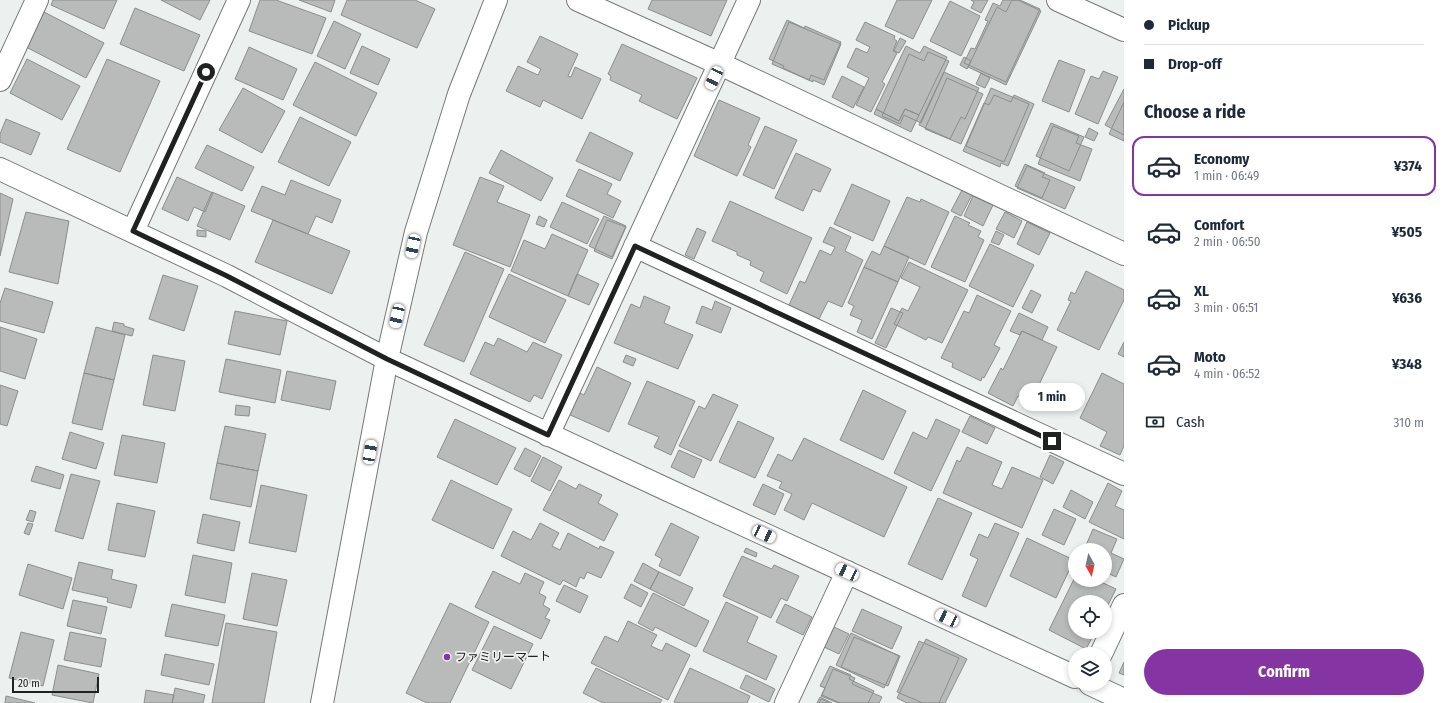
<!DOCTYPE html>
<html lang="en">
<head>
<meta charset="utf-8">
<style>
	body { margin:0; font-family:"Fira Sans Condensed","Noto Sans JP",sans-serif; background:#f6f6f7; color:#1f2937; height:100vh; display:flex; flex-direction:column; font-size:15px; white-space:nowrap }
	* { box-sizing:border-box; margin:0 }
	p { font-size:13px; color:#747a83 }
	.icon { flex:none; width:22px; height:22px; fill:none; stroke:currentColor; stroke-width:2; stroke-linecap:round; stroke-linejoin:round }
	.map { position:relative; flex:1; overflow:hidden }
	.side { display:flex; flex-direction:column; background:#fff; width:320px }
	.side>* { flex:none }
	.banner { display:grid; align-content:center; height:88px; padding:0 20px; background:#fff }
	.needle { width:26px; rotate:172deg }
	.controls { position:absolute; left:1068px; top:543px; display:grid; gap:8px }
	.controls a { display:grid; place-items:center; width:44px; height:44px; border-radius:50%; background:#fff; box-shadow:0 2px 6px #0003; font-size:20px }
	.scale { position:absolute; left:12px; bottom:10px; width:87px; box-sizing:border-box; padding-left:4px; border:2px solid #202221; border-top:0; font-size:11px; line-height:14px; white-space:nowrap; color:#202221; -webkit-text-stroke:3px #ecf0ef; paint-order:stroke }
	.end { position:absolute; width:18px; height:18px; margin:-9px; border:5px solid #202221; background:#fff; box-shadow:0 0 0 2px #fff }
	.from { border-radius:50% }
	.bubble { position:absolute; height:28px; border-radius:14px; background:#fff; box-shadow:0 2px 6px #0003; font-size:13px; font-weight:700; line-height:28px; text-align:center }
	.car { position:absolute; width:12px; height:24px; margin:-12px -6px; border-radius:5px; box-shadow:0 0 3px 1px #0007; background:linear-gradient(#fff 24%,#345 0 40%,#fff 0 76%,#345 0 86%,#fff 0) }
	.banner b { display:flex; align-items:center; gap:14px; height:38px; font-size:15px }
	.banner b+b { border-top:1px solid #e0e1e3 }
	.banner i { width:10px; height:10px; background:#1f2937 }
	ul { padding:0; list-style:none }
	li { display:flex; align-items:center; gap:12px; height:60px; margin:0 8px 6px; padding:0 12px; border:2px solid transparent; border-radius:12px }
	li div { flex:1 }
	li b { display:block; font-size:15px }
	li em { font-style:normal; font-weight:700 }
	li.on { border-color:#8534a4 }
	li>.icon { width:36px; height:36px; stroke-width:1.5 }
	h2 { padding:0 20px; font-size:18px; line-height:48px }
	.pay { display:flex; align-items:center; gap:10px; height:44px; padding:0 20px; font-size:15px }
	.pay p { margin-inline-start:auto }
	.button { display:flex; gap:8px; margin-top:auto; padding:8px 20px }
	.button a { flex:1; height:46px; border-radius:24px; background:#8534a4; color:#fff; font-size:16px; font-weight:700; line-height:46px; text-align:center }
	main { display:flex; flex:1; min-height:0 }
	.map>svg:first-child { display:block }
</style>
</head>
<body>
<main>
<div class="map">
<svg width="1124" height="703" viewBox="0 0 1124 703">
	<rect width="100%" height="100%" fill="#ecf0ef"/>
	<!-- building -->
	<path fill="#b8bbba" stroke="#8a8e8c" d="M53,0H117L104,29L51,5Z
		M161,0H210L200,20Z
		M260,0H276L326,18L312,54L249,31Z
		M299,0H335L331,12Z
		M347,0H415L435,9L417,48L341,15Z
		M652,0H727L711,36L648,9Z
		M897,0H932L913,39L885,26Z
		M971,0H988L981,13L971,8L974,2Z
		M1003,0H1020L1040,9L1006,82L964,63L971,48L975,49L988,21L985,20L993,3L1000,6Z
		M1012,0H1018L1041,11L1006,85L968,67L997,7L1006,12Z
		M950,1L980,16L961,56L930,41Z
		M135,8L200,35L184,71L120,44Z
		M44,12L104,43L86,78L26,47Z
		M787,20L804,28L805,26L841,42L824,80L811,75L809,80L783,68L784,66L769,59Z
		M334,21L361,34L345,69L317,56Z
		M789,22L841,44L824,85L813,80V82L772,64Z
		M865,22L895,36L894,39L897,41L893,51L897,53L882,82L885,84L871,112L856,105L869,78L847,67L856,48L867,53L870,47L856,40Z
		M540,36L578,54L568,76L571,77L575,67L601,79L582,119L543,100L540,107L506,91L518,66L538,75L541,69L527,62Z
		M900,38L906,41L899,53L894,51Z
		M622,44L697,78L677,119L639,101L642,95L610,80L611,76L608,74Z
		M362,46L390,59L378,85L350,73Z
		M906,46L920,53L924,46L947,57L919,115L905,109L899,121L876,109Z
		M249,47L297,69L283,100L235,79Z
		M928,52L949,61L921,123L904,115L900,124L882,116L909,54L924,61Z
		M964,57L971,61L967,69L960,65Z
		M27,59L80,86L62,120L10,93Z
		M107,59L160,81L120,172L67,149Z
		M1059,60L1085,70L1069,112L1042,101Z
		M315,62L377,93L356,136L293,105Z
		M1103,71L1118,77L1098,124L1075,114L1091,76L1099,79Z
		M944,72L979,88L965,119L961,117L950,139L919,125Z
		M981,73L990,78L985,88L976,84Z
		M842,76L864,87L853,108L832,97Z
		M947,78L983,94L961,144L925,129Z
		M243,88L285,111L262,153L219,130Z
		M991,88L1029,104L1004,162L966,146Z
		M1124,89V135L1105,125Z
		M994,95L1011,102L1014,95L1034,104L1008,166L1001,163L1000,167L963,151L984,103L989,105Z
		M719,100L760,118L748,145L751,147L737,176L694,156Z
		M1124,102V141L1109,134Z
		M876,109L899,121L905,109L919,115L911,132L874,114Z
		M300,117L351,142L329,186L278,162Z
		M6,119L40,133L31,155L0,142V134Z
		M1051,123L1084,137L1069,171L1036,156Z
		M765,126L797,140L774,189L743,175Z
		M1053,126L1079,136L1076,143L1092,149L1080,181L1038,164Z
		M1089,128L1098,133L1094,141L1085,137Z
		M590,132L633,153L620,181L576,161Z
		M207,145L254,167L242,191L195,168Z
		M501,150L553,178L541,201L489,173Z
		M796,153L831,169L820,192L813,189L803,211L775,198Z
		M1025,164L1045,173L1042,177L1050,180L1042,198L1015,186Z
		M1027,166L1075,187L1065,209L1017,188Z
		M579,169L612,184L607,194L621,201L613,218L566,196Z
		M177,177L213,193L205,212L194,207L188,221L162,209Z
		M480,177L504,186L497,202L530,215L510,267L453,245Z
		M291,180L341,200L332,223L316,216L308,234L251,211L262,186L285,195Z
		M852,184L890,201L873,241L834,224Z
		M962,190L972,195L961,216L951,211Z
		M212,192L245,206L230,240L197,226Z
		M0,193L13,199L0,256Z
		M973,196L993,205L983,226L964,216Z
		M907,197L920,202L921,199L949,212L925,265L884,246Z
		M730,201L812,238L787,294L760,281L764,272L750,265L751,261L737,255V252L712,241Z
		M562,202L599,219L587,244L550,227Z
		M26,212L69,221L58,284L9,272Z
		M1005,212L1022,221L1014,238L996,229Z
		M539,216L547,220L544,227L536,224Z
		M604,216L626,226L612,257L589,246Z
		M955,216L970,223L968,225L981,231L978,237L984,240L965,282L931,267Z
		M273,220L350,251L332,294L255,262Z
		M607,220L626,227L612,259L594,251Z
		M1027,222L1050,233L1039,255L1017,244Z
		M830,227L851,237L845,251L863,260L842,307L828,301L819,319L789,305L800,281L805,283L820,250L831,255L835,247L823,242Z
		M697,228L706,232L694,259L685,255Z
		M197,230L206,231V237L197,236Z
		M996,231L1004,235L999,245L991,242Z
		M552,234L588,250L568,296L511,271L524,240L545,249Z
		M990,244L1034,265L1013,307L969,286Z
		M884,246L909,257L898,282L864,267L872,251L880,255Z
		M465,252L504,269L464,362L424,345Z
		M909,262L968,290L942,343L928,337L926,340L894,324L902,308L908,311L920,287L901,278Z
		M864,267L898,282L872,339L857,332L862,320L850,315L854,306L848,303Z
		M1086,271L1124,290V300L1099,350L1057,330L1071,301L1068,300L1071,292L1075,294Z
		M509,274L566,300L545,343L489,317Z
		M577,274L599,284L589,305L568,296Z
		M163,275L198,286L184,331L149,319Z
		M5,288L53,302L44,333L0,321V303Z
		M1031,290L1041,295L1032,313L1022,308Z
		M977,295L1011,311L994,345L1000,348L984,378L982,377L981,381L952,367L953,363L941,358L964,311L969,313Z
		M644,296L670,307L664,323L693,335L678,369L614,343L631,304L640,308Z
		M715,301L731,308L721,333L696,323L702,306L712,310Z
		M891,308L903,313L886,348L875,343Z
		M235,311L287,321L280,355L228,344Z
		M1019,313L1048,327L1042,340L1022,331L1020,335L1010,331Z
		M114,322L124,324V326L134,329L132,336L112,331Z
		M0,327L37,339L25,379L0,371Z
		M96,327L125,335L114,380L84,373Z
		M1022,331L1057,347L1037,389L1034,388L1027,400L1018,396L1013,406L988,393L1001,368L1003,370Z
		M498,338L527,352L533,342L562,355L542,399L534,395L530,402L470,374L485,342L494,346Z
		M1124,342V357L1118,354Z
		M153,355L185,361L175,411L143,405Z
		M626,355L636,359L633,366L623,362Z
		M226,359L281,370L275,403L219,392Z
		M597,367L631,383L609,432L568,414L578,392L584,395Z
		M287,371L336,381L330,410L281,400Z
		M84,373L114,380L102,430L72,423Z
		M1102,373L1124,384V446L1120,455L1100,446L1107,432L1080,418Z
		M647,381L695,401L671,455L654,447L659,437L628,424Z
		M0,385L18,391L7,426L0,424Z
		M863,390L906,411L883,460L840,440Z
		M713,394L738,405L711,461L679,446L699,406L705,409Z
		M236,405L250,407L249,416L235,415Z
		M970,416L995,428L987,444L962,432Z
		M455,419L516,448L497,485L437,457Z
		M936,419L960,430L931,491L894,473L913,432L927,439Z
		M738,421L774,438L755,478L719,462Z
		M225,426L266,434L258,471L217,463Z
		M70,432L104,443L96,469L62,459Z
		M122,435L165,443L157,483L114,475Z
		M804,438L907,487L884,537L812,503L804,520L784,510L792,494L779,488L782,482L767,476L778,454L792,461Z
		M967,447L1002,462L992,485L1002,489L1012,467L1043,480L1022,528L943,493L957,460L960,462Z
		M525,448L541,456L530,477L514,469Z
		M679,450L702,460L694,478L671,467Z
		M1050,455L1064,462L1053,484L1040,477Z
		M543,457L562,467L550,491L531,481Z
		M217,463L258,471L251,507L210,499Z
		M36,466L64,475L60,489L31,481Z
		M71,474L100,481L83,539L55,531Z
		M451,480L512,509L493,549L432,520Z
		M559,480L576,489L579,484L602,495L598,503L618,514L604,541L543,510Z
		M1108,483L1122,491L1115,506L1124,510V539L1089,522Z
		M763,484L784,494L775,515L753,505Z
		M261,485L307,495L296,552L249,543Z
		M1071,490L1093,502L1085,519L1063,507Z
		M938,498L972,513L942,580L908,564Z
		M117,503L155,511L145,557L108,550Z
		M1054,509L1076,519L1064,545L1042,535Z
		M30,510L36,512L33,522L26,520Z
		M203,514L240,522L234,551L197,543Z
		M28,523L33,524L29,535L24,533Z
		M540,523L559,533L552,546L560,550L568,533L599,549L600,546L614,552L601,578L587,572L584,579L580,577L576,587L563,580L560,585L501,556L513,531L531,540Z
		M671,523L699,537L680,576L659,566L662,559L655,555Z
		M995,523L1019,533L986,607L962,596L978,559L970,555L979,534L988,538Z
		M1093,529L1117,539L1111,553L1124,559L1116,577L1105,572V550H1084Z
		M1027,538L1074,560L1056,598L1010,576Z
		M746,548L757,553L756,557L744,552Z
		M193,555L232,563L225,603L185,595Z
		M742,556L772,569L774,565L799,576L787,601L781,598L771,618L723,596Z
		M79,562L113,570L111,579L137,585L131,608L107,602L108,598L72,590Z
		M643,563L659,572L650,589L634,581Z
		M28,564L72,578L63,609L19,595Z
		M493,571L520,584L525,573L544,582L539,593L546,597L543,605L550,609L545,618L550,620L541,639L475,607Z
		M659,572L693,588L684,606L650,589Z
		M252,573L287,580L277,626L243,619Z
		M1075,577V580H1097L1116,589L1105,611V602H1075V632H1095L1086,649L1049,630Z
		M631,584L648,593L641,607L624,598Z
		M564,585L588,596L580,613L556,601Z
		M653,593L709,621L696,647L655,627L653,631L638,623Z
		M73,600L107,607L101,634L67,626Z
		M726,602L758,617L747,642L777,656L766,680L703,651Z
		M450,603L489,622L450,703H427L406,693Z
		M172,604L225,615L218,646L165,636Z
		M785,604L812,617L803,635L776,622Z
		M862,609L902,627L892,649L852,631Z
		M628,621L657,635L651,646L662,651L666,643L690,655L668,700L591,663L605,636L618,642Z
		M226,623L277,632L264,703H212Z
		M494,626L533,644L511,689L472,670Z
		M834,627L849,634L839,654L824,647Z
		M21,632L54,640L43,686L9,678Z
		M70,632L106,639L101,667L64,660Z
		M851,633L899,656L884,688L836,665Z
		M854,637L900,656L888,686L841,667Z
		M926,639L967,659L945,703H907L897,698Z
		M919,641L959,658L939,703H923L897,692Z
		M165,654L214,664L209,685L161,675Z
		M1124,662V675L1119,673Z
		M58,665L99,674L93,703L52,695Z
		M830,666L851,675L849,679L874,691L868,703H838L821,696L825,688L820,686Z
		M596,668L662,700L660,703H603L583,693Z
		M690,668L750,696L747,703H677L674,702Z
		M833,669L855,678L852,684L882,697L879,703H840L822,695Z
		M746,675L775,689L769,702L740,688Z
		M175,688L205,695L203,703H172Z
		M146,690L174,695L172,703H144Z
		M6,696L35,703H5Z
		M820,697L832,703H817Z
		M821,699L831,703H819Z"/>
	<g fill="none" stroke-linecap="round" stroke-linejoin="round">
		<!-- street casing -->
		<g stroke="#757977" stroke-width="24">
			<path id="street" d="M578,0L720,64L1124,254
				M1058,0L1124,30
				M0,80L37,0
				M0,169L227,276L387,359
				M133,231L239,0
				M635,246L1124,474
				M548,435L749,0
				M1101,654L1124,605
				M786,703L847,572"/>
		</g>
		<!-- secondary casing -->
		<g stroke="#757977" stroke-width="24">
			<path id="secondary" d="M387,359L668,490L1075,677
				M1090,684L1124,700
				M322,703L387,359L416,232L459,94L496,0"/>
		</g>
		<!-- street -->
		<use href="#street" stroke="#fff" stroke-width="22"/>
		<!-- secondary -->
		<use href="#secondary" stroke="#fff" stroke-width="22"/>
	</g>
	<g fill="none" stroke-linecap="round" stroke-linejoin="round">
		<!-- route -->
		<path stroke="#202221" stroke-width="5" d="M206,72L133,231L227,276L387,359L548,435L635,246L1052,441"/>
	</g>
	<!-- markers -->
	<circle fill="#8534a4" stroke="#ecf0ef" stroke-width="1.5" cx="447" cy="657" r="4"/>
	<g text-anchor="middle" stroke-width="3.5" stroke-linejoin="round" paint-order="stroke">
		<!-- poi labels -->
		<g font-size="12" fill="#202221" stroke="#ecf0ef" text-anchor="start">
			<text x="455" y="661">ファミリーマート</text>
		</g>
	</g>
</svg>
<div class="controls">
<a><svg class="needle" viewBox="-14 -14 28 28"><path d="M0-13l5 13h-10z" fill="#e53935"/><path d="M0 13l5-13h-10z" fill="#747a83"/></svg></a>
<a><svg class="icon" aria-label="locate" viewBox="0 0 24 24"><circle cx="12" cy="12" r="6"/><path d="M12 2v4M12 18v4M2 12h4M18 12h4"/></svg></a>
<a><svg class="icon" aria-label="layers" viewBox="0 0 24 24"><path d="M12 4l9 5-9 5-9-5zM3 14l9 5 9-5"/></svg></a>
</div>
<div class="scale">20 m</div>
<i class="end from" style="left:206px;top:72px"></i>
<i class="end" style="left:1052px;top:441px"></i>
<div class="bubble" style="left:1019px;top:383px;width:66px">1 min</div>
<i class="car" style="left:714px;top:78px;rotate:205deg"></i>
<i class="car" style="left:413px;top:246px;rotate:192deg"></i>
<i class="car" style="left:397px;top:316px;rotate:193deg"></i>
<i class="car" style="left:370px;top:452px;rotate:10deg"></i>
<i class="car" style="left:764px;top:534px;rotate:115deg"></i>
<i class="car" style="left:847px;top:572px;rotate:295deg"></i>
<i class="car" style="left:947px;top:618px;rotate:295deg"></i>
</div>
<section class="side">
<div class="banner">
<b><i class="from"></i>Pickup</b>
<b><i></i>Drop-off</b>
</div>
<h2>Choose a ride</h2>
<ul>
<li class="on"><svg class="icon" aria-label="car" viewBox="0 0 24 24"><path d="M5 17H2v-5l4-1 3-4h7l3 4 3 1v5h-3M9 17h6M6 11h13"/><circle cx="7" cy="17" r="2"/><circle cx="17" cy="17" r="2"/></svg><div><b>Economy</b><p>1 min · 06:49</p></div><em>¥374</em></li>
<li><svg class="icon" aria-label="car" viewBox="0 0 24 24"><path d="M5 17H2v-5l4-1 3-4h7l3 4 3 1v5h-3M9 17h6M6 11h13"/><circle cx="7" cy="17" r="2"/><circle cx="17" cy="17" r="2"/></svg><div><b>Comfort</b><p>2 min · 06:50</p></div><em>¥505</em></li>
<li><svg class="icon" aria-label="car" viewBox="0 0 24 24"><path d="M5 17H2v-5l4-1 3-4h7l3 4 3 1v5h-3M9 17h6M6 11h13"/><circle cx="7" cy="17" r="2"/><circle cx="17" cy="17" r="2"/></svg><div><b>XL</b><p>3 min · 06:51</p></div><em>¥636</em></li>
<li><svg class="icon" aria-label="car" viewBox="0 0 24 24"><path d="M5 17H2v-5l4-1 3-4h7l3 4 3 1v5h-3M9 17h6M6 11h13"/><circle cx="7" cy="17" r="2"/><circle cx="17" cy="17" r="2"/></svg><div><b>Moto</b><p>4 min · 06:52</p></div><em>¥348</em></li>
</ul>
<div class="pay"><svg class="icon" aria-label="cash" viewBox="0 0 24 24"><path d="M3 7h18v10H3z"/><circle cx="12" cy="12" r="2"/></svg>Cash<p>310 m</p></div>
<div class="button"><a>Confirm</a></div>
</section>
</main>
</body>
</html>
